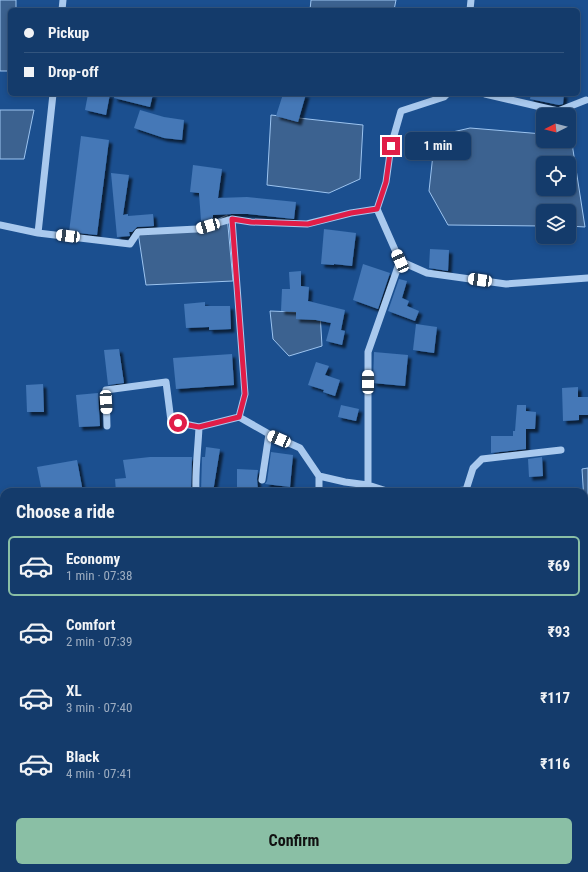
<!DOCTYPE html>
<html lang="en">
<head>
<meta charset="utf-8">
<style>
	body { margin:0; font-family:"Roboto Condensed",sans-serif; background:#1d4271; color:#f1f3f6; height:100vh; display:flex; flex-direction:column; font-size:15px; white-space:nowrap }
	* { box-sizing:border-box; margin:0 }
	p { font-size:13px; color:#9dadc1 }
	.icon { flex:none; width:22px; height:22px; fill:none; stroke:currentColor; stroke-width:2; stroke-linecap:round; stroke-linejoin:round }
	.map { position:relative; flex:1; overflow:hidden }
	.details { position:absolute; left:0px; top:488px; width:588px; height:384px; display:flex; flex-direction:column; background:#143b6b; border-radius:12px 12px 0 0; box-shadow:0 2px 6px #0003,0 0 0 1px #33557e }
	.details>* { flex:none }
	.top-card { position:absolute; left:8px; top:8px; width:572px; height:88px; border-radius:6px; box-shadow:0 2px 6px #0003,0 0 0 1px #33557e; display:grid; align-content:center; height:88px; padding:0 16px; background:#143b6b }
	.needle { width:26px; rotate:264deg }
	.controls { position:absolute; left:536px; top:108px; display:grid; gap:8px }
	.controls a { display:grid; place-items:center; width:40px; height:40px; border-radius:6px; background:#143b6b; box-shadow:0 2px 6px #0003,0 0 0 1px #33557e; font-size:20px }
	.end { position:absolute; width:18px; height:18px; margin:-9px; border:5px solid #e11d48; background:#fff; box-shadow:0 0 0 2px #fff }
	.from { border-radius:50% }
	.bubble { position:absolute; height:28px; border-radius:6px; background:#143b6b; box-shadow:0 2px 6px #0003,0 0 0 1px #33557e; font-size:13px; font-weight:700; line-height:28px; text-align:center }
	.car { position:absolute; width:12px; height:24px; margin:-12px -6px; border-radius:5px; box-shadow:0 0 3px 1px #0007; background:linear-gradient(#fff 24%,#345 0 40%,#fff 0 76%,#345 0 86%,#fff 0) }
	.top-card b { display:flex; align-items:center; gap:14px; height:38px; font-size:15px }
	.top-card b+b { border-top:1px solid #33557e }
	.top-card i { width:10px; height:10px; background:#f1f3f6 }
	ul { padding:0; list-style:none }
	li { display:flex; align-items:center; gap:12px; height:60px; margin:0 8px 6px; padding:0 8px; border:2px solid transparent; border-radius:6px }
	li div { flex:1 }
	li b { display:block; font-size:15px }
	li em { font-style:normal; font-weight:700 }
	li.selected { border-color:#8abfa5 }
	li>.icon { width:36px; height:36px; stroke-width:1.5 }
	h2 { padding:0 16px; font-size:18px; line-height:48px }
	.action { display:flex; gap:8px; margin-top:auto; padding:8px 16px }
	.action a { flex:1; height:46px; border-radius:6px; background:#8abfa5; color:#111; font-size:16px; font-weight:700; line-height:46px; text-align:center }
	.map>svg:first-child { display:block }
</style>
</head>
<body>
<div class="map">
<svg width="588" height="872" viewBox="0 0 588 872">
	<defs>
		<filter id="shadow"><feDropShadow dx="3.5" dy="3.5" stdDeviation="1" flood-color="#0009"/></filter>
	</defs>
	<rect width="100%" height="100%" fill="#1b4f8f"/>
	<!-- water -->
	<path fill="#3c6290" stroke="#9cc4f0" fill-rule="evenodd" d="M0,0H16V10H10V71H0Z
		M311,0H396L394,10H310Z
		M0,110H34L24,159H0Z
		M271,115L363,125L360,179L329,193L267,185Z
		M470,128L543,134V141H569V137H571L585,227L569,226V211H543V226L448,225L429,191L435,136ZM543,163H569V189H543Z
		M227,215L233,281L146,285L138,232L197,229Z
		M270,311L320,313L322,346L289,356L273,339Z
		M588,468V517H585L582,469Z"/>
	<!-- building -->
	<path fill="#4478b7" filter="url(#shadow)" d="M88,94H110L106,115L85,110Z
		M115,94H153L150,107L114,98Z
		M283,94H306L298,122L276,116Z
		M531,94H564L563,104L559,105L530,99Z
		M140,110L164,117L184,120L182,140L164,138L134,128Z
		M81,136L109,140L97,235L69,232Z
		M193,165L222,169L218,198L247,197L296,202L294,219L248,214H232L213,215V219L201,221L199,193L190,192Z
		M111,173L129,175L123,215L128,214V216L153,214L154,226L137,227L132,232H129L130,236L117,237Z
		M324,229L356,233L352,266L334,264V265L321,264Z
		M430,249L449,250L448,271L429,268Z
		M363,264L390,273L378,309L353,300Z
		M301,271V286L309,287L308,301L345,310L341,330L345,331L342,345L326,341L331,323L316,320L296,319V312L281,311L282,289H290L289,272Z
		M399,279L407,281L402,298L409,301L407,306L419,311L415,321L388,311Z
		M205,302V306H230L231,329L209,330V327L186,328L184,304Z
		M416,324L437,327L434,353L413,350Z
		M119,349L124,383L108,385L104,350Z
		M374,352L408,355L405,386L373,383Z
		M232,354L234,385L176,389L173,358Z
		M316,362L329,366L325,375L340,380L335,396L323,392L324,390L308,385Z
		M43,384L44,412H27L26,385Z
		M578,387V397H588V415H579V420L563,421L562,388Z
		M98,393L100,426L79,427L76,395Z
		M341,405L359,409L356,421L338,417Z
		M517,405H526V411L536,412L535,429H526V449L491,453V436H513V431H515Z
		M206,447L220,449L213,492H201L202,457H205Z
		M271,452L293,455L290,487L265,484L267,481Z
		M150,457H192L191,492H116L115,479L126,478L123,460Z
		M542,457L543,476L529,477L528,459Z
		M77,460L83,492H42L37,467Z
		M237,469L258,470L257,479L258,490H248L249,492H237Z"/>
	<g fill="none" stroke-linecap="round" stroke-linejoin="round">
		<!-- minor -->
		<path stroke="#a9c9ee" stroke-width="7" d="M62,10L63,0
			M470,10L471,0
			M485,94L558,111L586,100
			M377,209L400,261L427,273L506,284L588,278
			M0,225L38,233L130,244L138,232L197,229L232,219L251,222L307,224L351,213L377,209L386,182L391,146L401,111L444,97L447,94
			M38,233L53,94
			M239,417L269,434L300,448L319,476L345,482L368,485
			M107,426L106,390L166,382L171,421L199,427C198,450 195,469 196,492
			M199,427L239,417L245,394L232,219
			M262,480L269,434
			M466,490L473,468L482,459L561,450
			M319,492V476
			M390,492L368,485V352L400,261
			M442,492L466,490L468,492
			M0,562H4
			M584,578L588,595
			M584,794H588
			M0,841L4,842
			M67,868L76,872
			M87,872L88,868
			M533,872L534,868"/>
	</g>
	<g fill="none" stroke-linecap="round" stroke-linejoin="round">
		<!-- route -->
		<path stroke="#e11d48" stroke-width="5" d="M178,423L199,427L239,417L245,394L232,219L251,222L308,224L351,213L377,209L386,182L391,146"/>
	</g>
</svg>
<div class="controls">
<a><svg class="needle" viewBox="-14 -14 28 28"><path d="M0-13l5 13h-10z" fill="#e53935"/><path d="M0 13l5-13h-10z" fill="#9dadc1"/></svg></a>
<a><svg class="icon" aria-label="locate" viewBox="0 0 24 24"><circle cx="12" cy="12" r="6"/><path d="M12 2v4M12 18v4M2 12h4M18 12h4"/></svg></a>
<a><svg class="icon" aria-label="layers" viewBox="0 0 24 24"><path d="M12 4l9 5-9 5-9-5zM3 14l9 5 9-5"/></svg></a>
</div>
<i class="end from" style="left:178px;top:423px"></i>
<i class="end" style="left:391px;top:146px"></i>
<div class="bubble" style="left:405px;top:132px;width:66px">1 min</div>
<i class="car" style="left:208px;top:226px;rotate:254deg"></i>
<i class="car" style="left:68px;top:236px;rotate:277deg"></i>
<i class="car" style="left:400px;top:261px;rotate:336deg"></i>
<i class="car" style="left:480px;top:280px;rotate:278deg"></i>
<i class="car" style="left:368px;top:382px;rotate:0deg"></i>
<i class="car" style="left:106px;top:402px;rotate:177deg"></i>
<i class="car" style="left:279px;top:439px;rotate:293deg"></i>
<div class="top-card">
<b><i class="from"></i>Pickup</b>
<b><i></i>Drop-off</b>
</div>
<section class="details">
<h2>Choose a ride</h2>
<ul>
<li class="selected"><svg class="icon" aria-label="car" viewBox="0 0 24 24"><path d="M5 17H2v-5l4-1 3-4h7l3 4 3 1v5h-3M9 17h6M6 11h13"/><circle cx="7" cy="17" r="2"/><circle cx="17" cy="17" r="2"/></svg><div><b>Economy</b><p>1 min · 07:38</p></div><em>₹69</em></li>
<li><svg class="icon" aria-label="car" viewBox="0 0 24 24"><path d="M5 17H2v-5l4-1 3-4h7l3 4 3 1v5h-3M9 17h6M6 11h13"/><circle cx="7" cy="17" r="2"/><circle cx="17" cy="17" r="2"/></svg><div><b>Comfort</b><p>2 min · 07:39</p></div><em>₹93</em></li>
<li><svg class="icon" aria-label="car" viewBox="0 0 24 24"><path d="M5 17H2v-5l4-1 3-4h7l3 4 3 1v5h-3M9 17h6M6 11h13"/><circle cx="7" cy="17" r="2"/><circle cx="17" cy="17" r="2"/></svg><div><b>XL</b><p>3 min · 07:40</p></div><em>₹117</em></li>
<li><svg class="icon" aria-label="car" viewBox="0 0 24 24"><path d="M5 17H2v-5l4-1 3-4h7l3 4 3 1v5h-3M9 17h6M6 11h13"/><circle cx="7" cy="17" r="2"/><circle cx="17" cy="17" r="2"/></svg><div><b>Black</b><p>4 min · 07:41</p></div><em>₹116</em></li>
</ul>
<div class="action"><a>Confirm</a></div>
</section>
</div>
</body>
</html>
